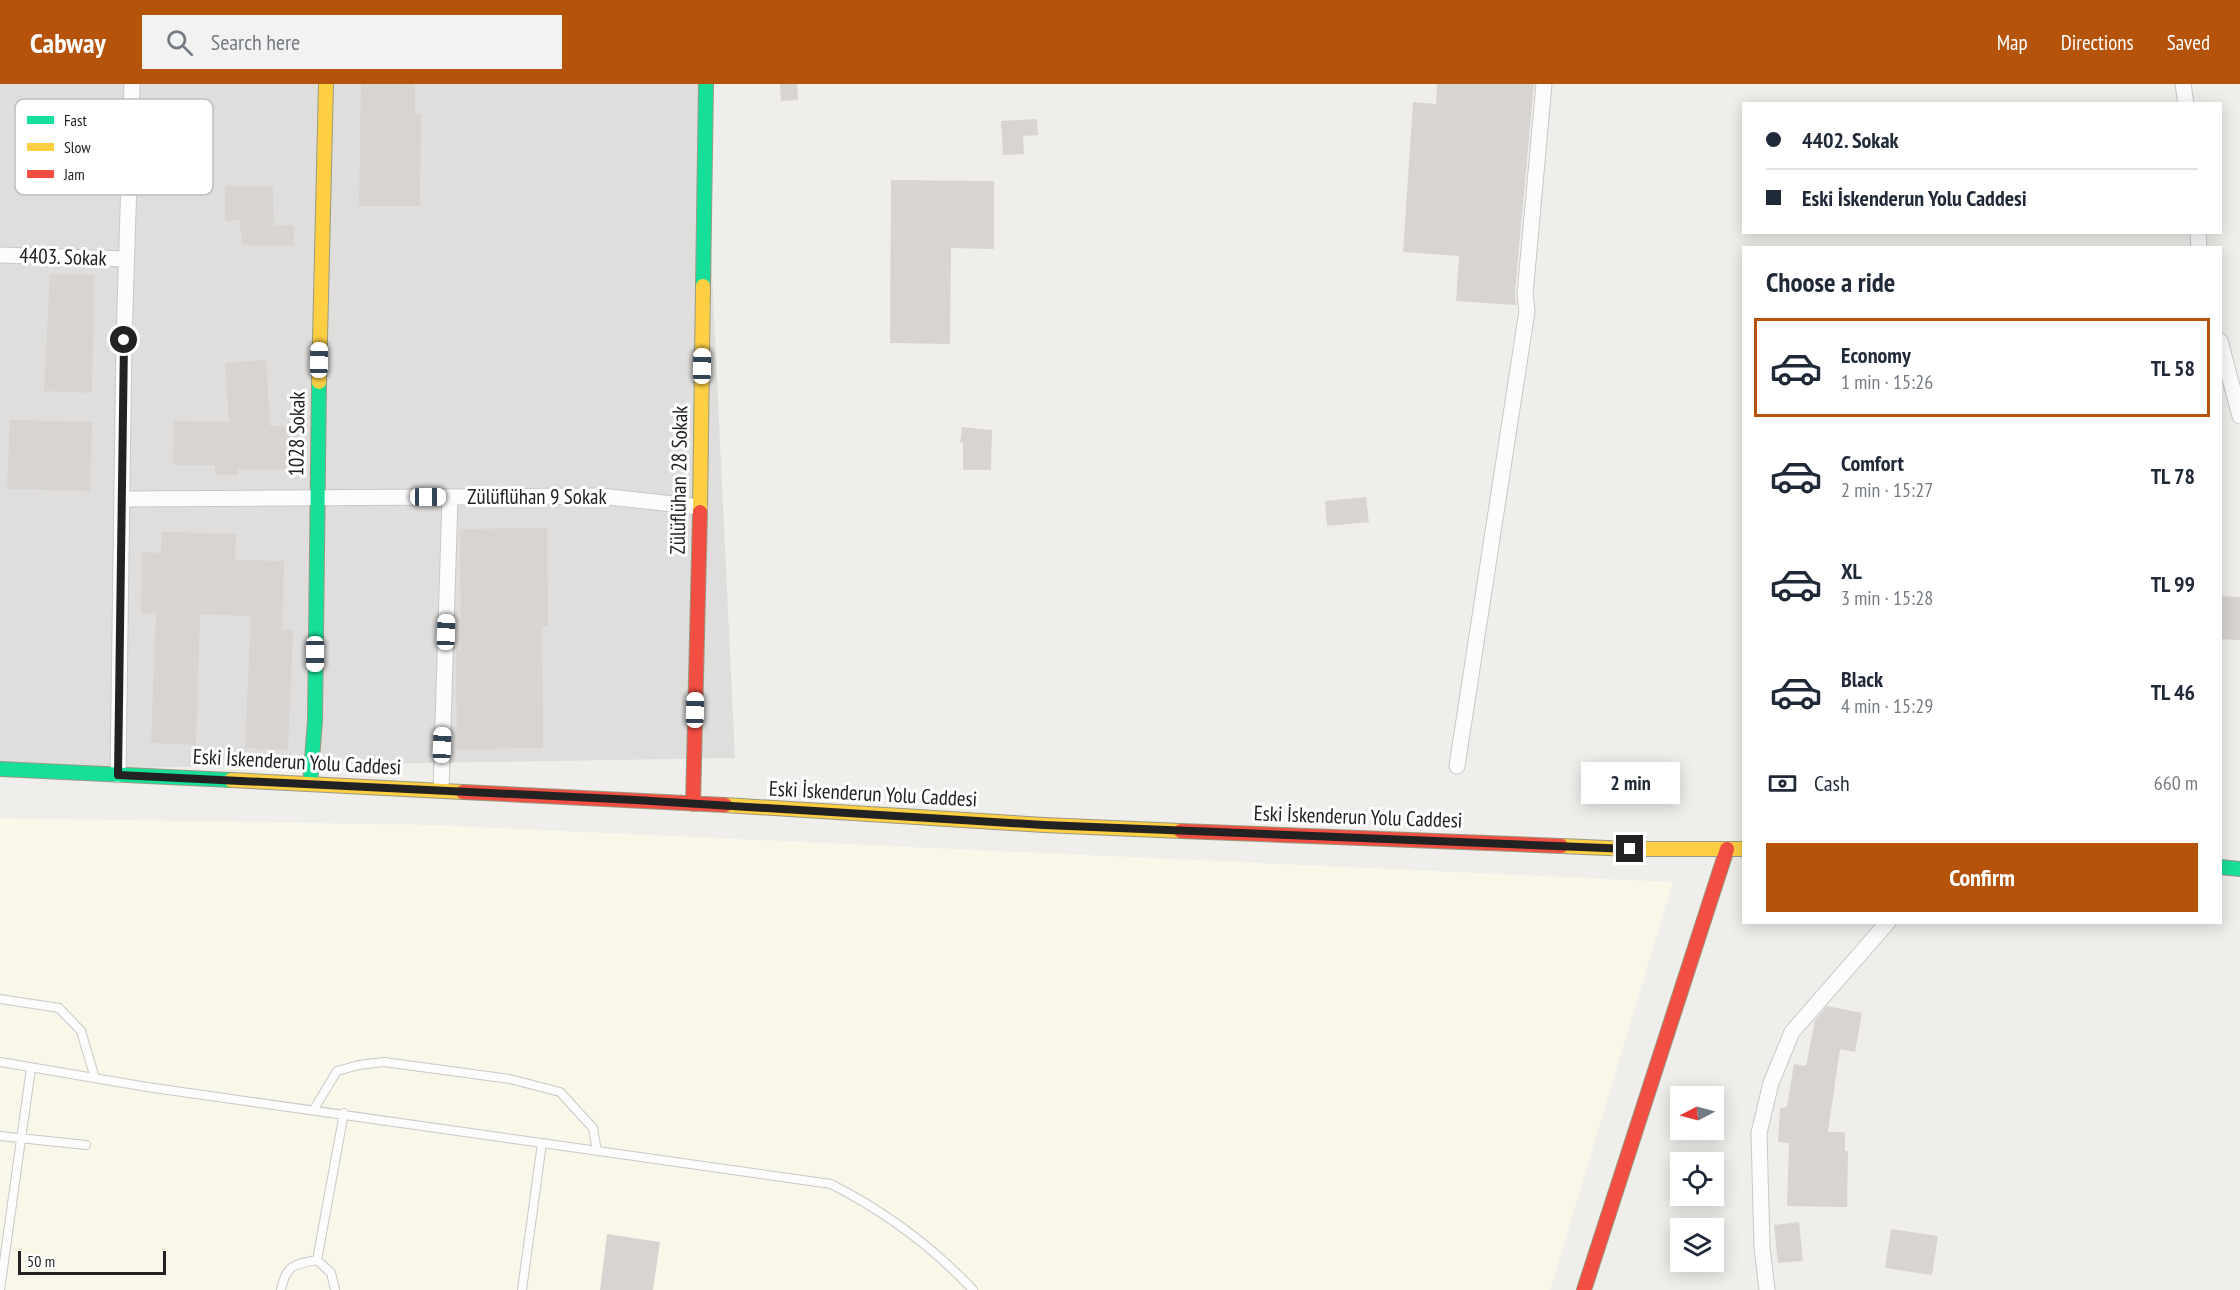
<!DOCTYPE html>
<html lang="en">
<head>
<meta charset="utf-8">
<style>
	body { margin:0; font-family:"PT Sans Narrow",sans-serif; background:#f2f2f3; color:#1f2937; height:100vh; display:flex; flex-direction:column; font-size:22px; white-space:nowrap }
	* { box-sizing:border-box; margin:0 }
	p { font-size:20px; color:#747a83 }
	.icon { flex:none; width:33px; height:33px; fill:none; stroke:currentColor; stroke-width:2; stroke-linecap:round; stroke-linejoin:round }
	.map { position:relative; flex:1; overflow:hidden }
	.panel { position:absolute; left:1742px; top:162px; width:480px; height:678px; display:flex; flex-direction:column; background:#fff; border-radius:0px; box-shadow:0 3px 15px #0003 }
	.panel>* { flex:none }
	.guide { position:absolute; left:1742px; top:18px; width:480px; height:132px; border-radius:0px; box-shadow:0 3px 15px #0003; display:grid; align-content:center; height:132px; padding:0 24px; background:#fff }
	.needle { width:39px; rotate:264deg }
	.tools { position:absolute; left:1670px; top:1002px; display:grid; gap:12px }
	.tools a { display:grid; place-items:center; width:54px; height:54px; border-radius:0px; background:#fff; box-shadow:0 3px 15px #0003; font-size:30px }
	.scale { position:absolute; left:18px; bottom:15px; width:148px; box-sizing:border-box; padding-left:6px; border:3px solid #222; border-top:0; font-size:16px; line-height:21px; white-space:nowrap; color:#222; -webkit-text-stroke:4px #fff; paint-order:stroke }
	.end { position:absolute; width:27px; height:27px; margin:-14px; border:8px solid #222; background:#fff; box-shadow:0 0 0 3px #fff }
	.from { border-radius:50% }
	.bubble { position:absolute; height:42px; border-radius:0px; background:#fff; box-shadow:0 3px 15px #0003; font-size:20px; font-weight:800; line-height:42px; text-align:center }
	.car { position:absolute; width:18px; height:36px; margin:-18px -9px; border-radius:8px; box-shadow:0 0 4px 2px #0007; background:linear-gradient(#fff 24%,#345 0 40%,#fff 0 76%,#345 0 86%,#fff 0) }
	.guide b { display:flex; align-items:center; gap:21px; height:57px; font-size:22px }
	.guide b+b { border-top:2px solid #e0e1e3 }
	.guide i { width:15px; height:15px; background:#1f2937 }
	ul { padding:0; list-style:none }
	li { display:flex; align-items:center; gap:18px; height:99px; margin:0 12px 9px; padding:0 12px; border:3px solid transparent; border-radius:0px }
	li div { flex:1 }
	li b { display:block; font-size:22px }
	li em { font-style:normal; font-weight:800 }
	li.selected { border-color:#b45309 }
	li>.icon { width:54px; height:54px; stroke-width:1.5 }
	h2 { padding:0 24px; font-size:27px; line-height:72px }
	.pay { display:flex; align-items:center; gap:15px; height:66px; padding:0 24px; font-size:22px }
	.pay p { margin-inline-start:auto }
	.button { display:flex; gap:12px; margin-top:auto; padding:12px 24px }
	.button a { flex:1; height:69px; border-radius:0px; background:#b45309; color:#fff; font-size:24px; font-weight:800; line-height:69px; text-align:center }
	header { display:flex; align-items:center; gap:36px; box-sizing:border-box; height:84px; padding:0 30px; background:#b45309; color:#fff }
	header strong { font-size:28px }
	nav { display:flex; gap:33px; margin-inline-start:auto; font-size:21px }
	.search { width:420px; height:54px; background:#f2f2f3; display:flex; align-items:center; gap:15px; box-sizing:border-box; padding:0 21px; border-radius:0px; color:#747a83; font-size:22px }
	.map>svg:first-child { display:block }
</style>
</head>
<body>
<header>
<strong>Cabway</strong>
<div class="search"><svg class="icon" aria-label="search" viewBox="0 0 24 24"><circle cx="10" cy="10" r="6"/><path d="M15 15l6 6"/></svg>Search here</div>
<nav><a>Map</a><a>Directions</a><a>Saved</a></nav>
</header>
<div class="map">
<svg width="2240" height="1206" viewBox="0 0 2240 1206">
	<rect width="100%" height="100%" fill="#f0eeeb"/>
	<!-- residential -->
	<path fill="#dfdedc" d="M0,0H703L735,674L0,686Z"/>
	<!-- education -->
	<path fill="#f8f7e8" d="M0,734L433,741L1673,798L1550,1206H0Z"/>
	<!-- building -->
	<path fill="#d7d4d2" d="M361,0H415V30H421L420,122H359Z
		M780,0H797L798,16L781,17Z
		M1437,0H1534L1515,209L1516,221L1456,217L1459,172L1403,168L1413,18L1436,20Z
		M1037,35L1038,51L1023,52L1024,70L1003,71L1001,37Z
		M891,96L994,97V165L951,164L950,260L890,259Z
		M225,102L273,103L274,142L294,141V162L243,161L239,136L225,137Z
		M50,190L94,191L92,309L44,307Z
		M266,276L270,342H299L298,385H238V391H215V381H173L174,337L229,338L225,279Z
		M10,336L92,338L90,407L7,405Z
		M962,343L992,346L991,386H963V359H960Z
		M1366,413L1369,438L1327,442L1325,417Z
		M547,444L548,542H542L543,664L457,665L456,566H461L460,445Z
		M162,448L236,450L235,476L284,477L282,545L293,546L288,666L245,664L251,532L200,530L196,661L151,659L156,529H141L142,468L161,469Z
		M2220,512L2240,513V556L2220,555Z
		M1827,922L1862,929L1855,968L1840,965L1828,1048H1845V1067H1848L1847,1123L1787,1122L1789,1059L1778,1058L1780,1024L1787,1023L1794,980L1806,982L1815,936Z
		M1799,1138L1803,1177L1778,1179L1774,1141Z
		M1891,1145L1938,1152L1932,1191L1885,1184Z
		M607,1150L660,1158L653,1206H600Z"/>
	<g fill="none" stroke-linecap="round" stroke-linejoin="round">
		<!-- lane casing -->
		<g stroke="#c9c8c7" stroke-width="10">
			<path id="lane" d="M0,915L59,924L81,947L95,994
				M0,978L147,1003L831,1100C886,1128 931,1161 973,1206
				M314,1025L337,987L359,981L384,978L510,995L560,1008L593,1044L597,1067
				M0,1052L86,1061
				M317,1176L344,1029
				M0,1206L31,984
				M281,1206C286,1181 294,1180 317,1176L331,1189L335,1206
				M522,1206L542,1059"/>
		</g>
		<!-- street casing -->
		<g stroke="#c9c8c7" stroke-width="17">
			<path id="street" d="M2183,0L2186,20
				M2198,148L2199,164
				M0,171L126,175
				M2220,257L2240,332
				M122,415L600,412L700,423
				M1457,682L1527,227L1525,210L1544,0
				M118,691L124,256L132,0
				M441,706L450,413
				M1767,1206L1762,1163L1759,1049L1771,999L1792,948L1888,838"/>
		</g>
		<!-- fast casing -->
		<g stroke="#999a82" stroke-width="16">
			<path id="fast" d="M703,202L706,0
				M0,685L231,696
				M310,700L315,637L319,298
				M2220,783L2240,785"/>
		</g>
		<!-- slow casing -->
		<g stroke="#999a82" stroke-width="16">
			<path id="slow" d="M319,298L326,0
				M700,428L703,202
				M231,696L463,708
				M725,721L1044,741L1181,747
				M1561,762L1630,765H1743"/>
		</g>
		<!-- jam casing -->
		<g stroke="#999a82" stroke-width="16">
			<path id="jam" d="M463,708L725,721
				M693,720L700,428
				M1181,747L1561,762
				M1584,1206L1727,765"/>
		</g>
		<!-- lane -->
		<use href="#lane" stroke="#fdfcfc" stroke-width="8"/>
		<!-- street -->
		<use href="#street" stroke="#fdfcfc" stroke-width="15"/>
		<!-- fast -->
		<use href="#fast" stroke="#16e098" stroke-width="14"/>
		<!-- slow -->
		<use href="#slow" stroke="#ffcf43" stroke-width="14"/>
		<!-- jam -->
		<use href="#jam" stroke="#f24e42" stroke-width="14"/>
	</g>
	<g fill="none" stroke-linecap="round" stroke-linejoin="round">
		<!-- route -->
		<path stroke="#222" stroke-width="8" d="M124,256L118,691L635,716L1044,741L1630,765"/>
	</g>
	<g text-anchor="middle" stroke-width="6" stroke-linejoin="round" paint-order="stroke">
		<!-- street labels -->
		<g font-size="21" fill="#222" stroke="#fff">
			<text transform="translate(63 173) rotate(2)" y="7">4403. Sokak</text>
			<text transform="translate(297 350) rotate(-89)" y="7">1028 Sokak</text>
			<text transform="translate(679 396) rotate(-89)" y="7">Zülüflühan 28 Sokak</text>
			<text x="537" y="420">Zülüflühan 9 Sokak</text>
			<text transform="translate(297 678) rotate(3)" y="7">Eski İskenderun Yolu Caddesi</text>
			<text transform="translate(873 710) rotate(3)" y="7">Eski İskenderun Yolu Caddesi</text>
			<text transform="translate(1358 733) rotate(2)" y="7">Eski İskenderun Yolu Caddesi</text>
		</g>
	</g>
	<!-- legend -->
	<rect x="15" y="15" width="198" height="96" rx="9" fill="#fff" stroke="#bdbdbd" stroke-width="1.5"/>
	<rect x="27" y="32" width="27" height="8" fill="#16e098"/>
	<rect x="27" y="59" width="27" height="8" fill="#ffcf43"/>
	<rect x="27" y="86" width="27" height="8" fill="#f24e42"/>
	<g font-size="16" fill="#222">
		<text x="64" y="42">Fast</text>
		<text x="64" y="69">Slow</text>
		<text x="64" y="96">Jam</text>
	</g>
</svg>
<div class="tools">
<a><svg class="needle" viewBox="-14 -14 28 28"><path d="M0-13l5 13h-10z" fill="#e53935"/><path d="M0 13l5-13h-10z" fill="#747a83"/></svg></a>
<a><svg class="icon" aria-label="locate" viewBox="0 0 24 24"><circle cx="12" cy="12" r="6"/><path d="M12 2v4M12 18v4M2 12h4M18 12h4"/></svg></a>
<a><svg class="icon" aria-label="layers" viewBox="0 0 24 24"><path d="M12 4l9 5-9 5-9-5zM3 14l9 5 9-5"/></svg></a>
</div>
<div class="scale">50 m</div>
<i class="end from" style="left:124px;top:256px"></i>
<i class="end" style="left:1630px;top:765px"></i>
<div class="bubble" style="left:1581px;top:678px;width:99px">2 min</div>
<i class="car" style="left:319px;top:276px;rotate:1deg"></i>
<i class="car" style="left:702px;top:282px;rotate:1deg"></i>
<i class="car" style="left:428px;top:413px;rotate:90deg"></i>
<i class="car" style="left:446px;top:548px;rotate:2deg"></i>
<i class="car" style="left:315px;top:570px;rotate:180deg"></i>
<i class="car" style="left:695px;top:626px;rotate:1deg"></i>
<i class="car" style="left:442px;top:661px;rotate:2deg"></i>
<div class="guide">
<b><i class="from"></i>4402. Sokak</b>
<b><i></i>Eski İskenderun Yolu Caddesi</b>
</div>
<section class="panel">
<h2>Choose a ride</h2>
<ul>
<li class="selected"><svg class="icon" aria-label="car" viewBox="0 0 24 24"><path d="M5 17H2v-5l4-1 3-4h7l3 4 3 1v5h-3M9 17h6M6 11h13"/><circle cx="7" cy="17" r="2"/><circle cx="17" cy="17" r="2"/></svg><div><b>Economy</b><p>1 min · 15:26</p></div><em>TL 58</em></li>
<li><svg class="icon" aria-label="car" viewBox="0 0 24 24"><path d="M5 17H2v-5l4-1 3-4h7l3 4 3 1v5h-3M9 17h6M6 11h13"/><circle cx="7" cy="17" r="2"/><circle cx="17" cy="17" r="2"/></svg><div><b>Comfort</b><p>2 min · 15:27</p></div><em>TL 78</em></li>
<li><svg class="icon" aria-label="car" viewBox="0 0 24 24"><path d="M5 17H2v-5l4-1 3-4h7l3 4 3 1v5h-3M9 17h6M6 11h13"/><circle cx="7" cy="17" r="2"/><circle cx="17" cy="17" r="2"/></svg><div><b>XL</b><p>3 min · 15:28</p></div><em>TL 99</em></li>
<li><svg class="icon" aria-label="car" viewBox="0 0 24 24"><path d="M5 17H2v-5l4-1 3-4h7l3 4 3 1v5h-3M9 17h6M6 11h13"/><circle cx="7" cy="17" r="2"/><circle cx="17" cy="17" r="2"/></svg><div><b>Black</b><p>4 min · 15:29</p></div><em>TL 46</em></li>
</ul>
<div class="pay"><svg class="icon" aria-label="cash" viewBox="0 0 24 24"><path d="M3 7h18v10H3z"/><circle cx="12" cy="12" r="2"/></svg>Cash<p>660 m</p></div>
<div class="button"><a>Confirm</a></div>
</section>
</div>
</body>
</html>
